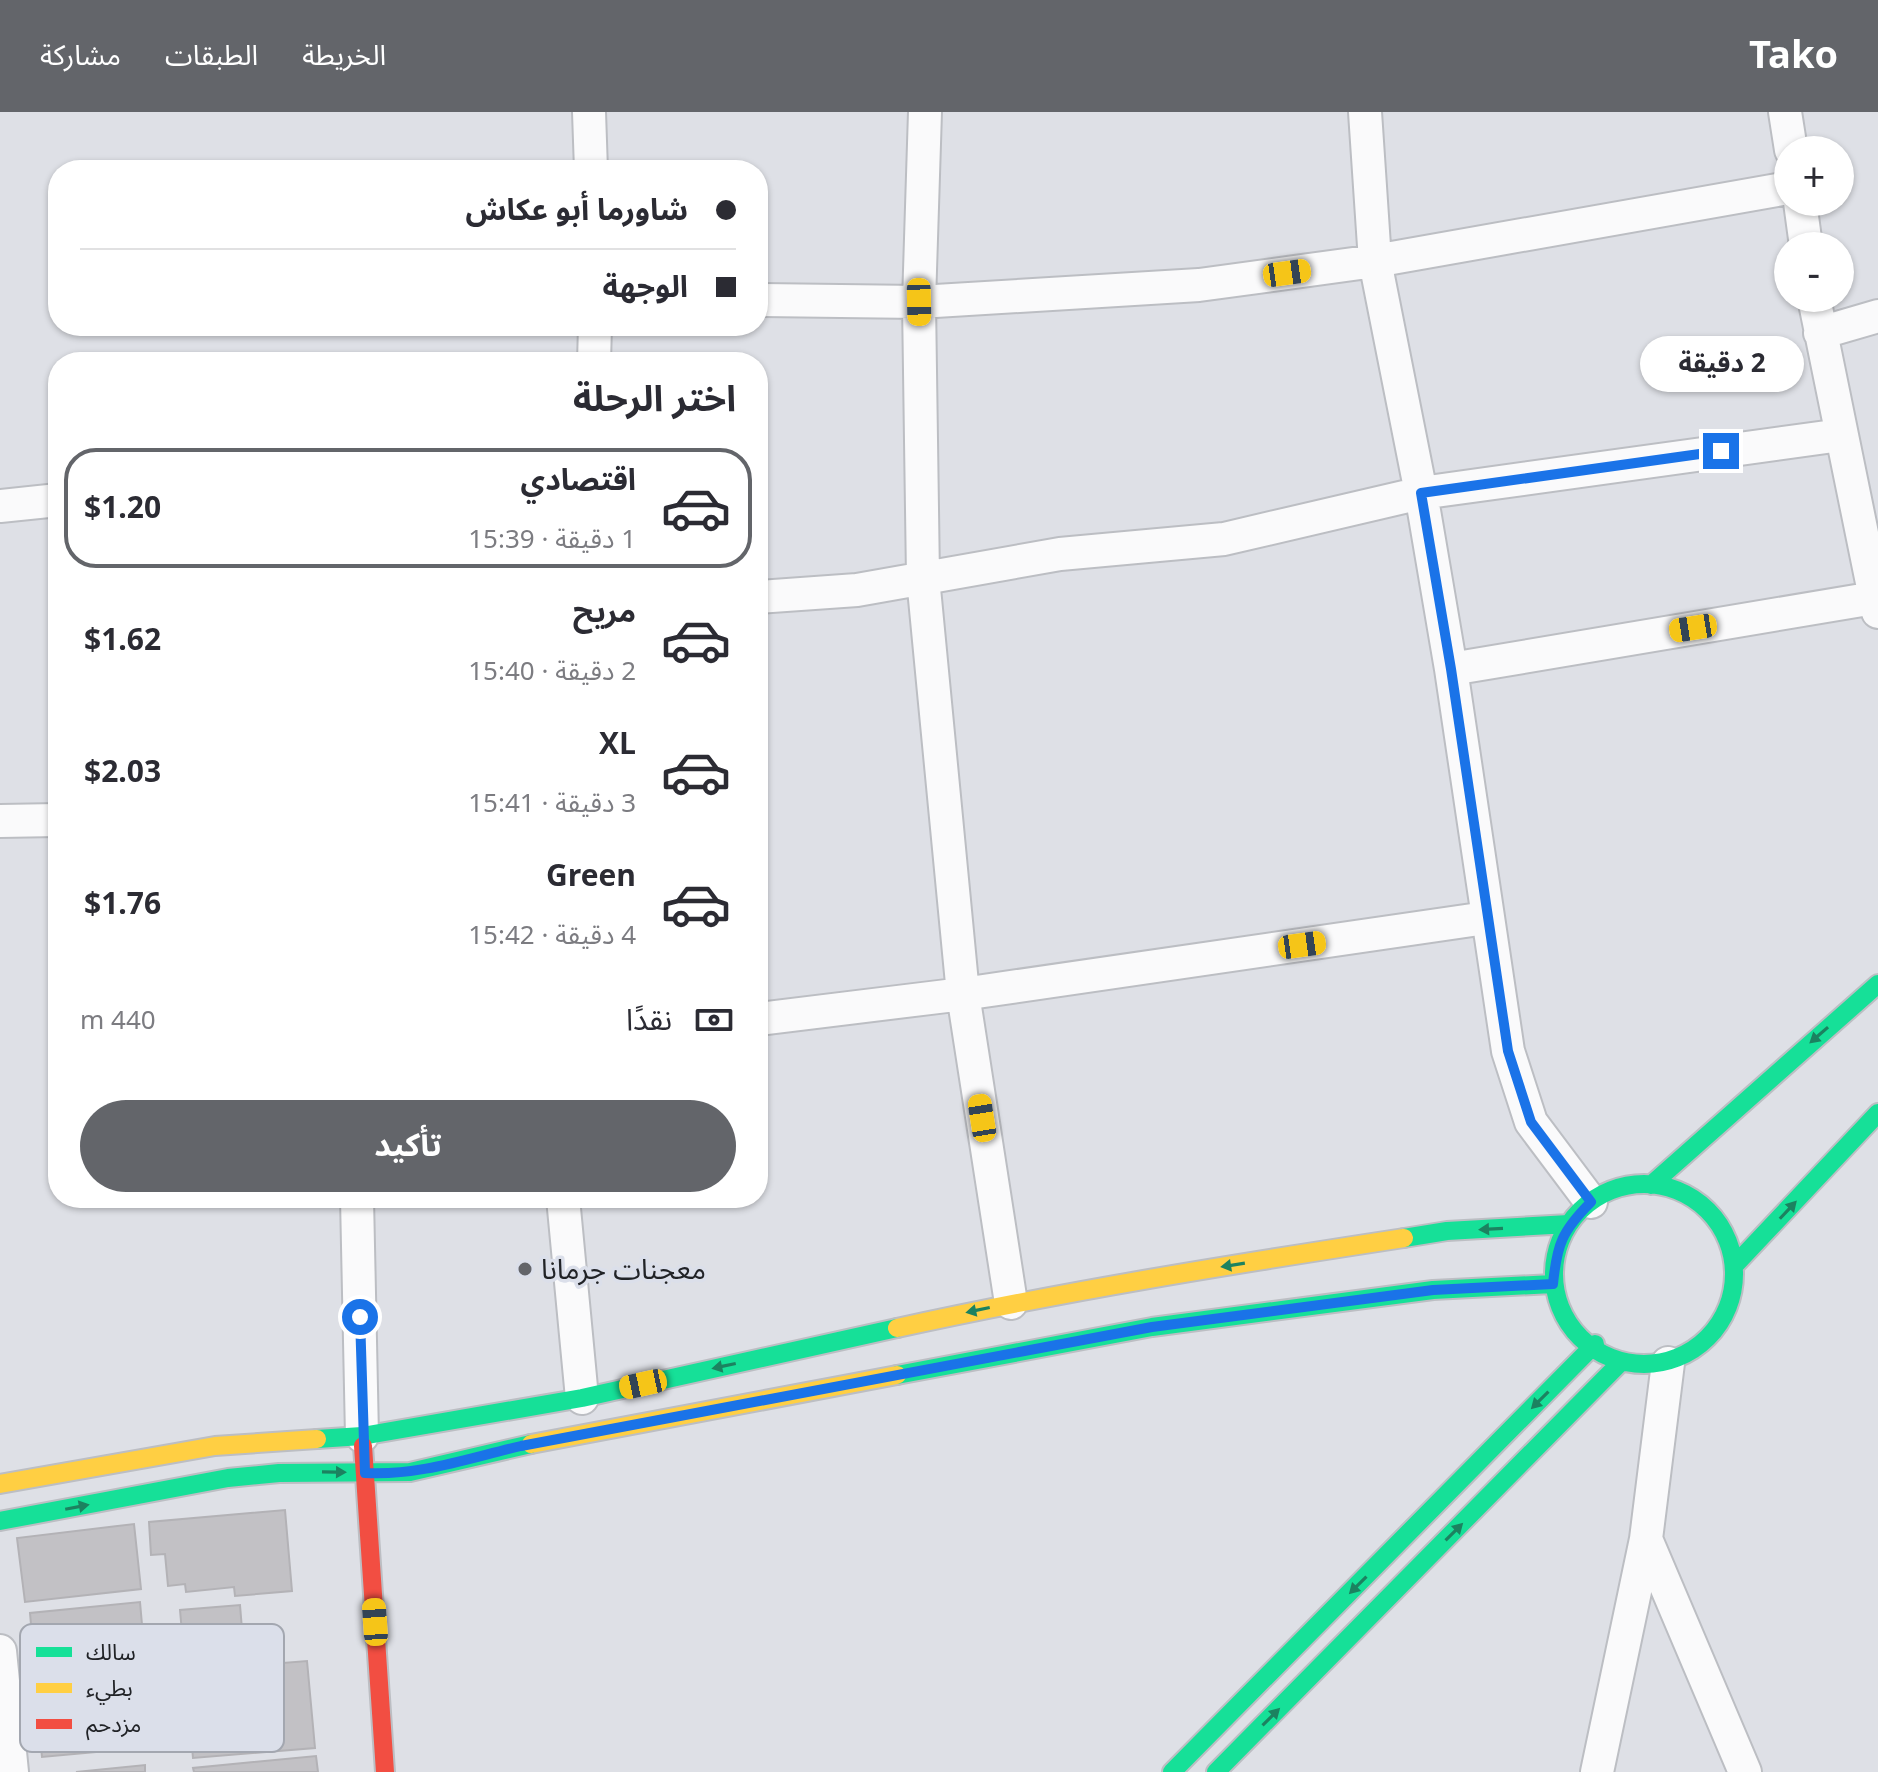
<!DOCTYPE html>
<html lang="ar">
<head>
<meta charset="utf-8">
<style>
	body { margin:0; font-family:Georgia,"Noto Sans Arabic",serif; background:#f2f2f3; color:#2b2b33; direction:rtl; height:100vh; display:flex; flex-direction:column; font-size:30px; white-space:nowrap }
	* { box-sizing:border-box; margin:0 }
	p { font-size:26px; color:#7c7c81 }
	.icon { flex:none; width:44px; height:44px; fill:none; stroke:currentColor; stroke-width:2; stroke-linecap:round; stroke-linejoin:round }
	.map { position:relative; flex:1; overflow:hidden; direction:ltr }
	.sheet { position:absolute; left:48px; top:240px; width:720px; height:856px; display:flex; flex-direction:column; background:#fff; border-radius:32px; box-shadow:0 2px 6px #0004; direction:rtl }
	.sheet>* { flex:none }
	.guide { position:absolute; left:48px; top:48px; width:720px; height:176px; border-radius:32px; box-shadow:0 2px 6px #0004; direction:rtl; display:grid; align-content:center; height:176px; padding:0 32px; background:#fff }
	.controls { position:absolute; left:1774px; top:24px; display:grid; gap:16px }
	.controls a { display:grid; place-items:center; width:80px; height:80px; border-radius:50%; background:#fff; box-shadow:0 2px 6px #0004; font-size:40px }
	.end { position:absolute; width:36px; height:36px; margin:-18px; border:10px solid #1a73e8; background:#fff; box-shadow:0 0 0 4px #fff }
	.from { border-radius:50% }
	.bubble { position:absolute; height:56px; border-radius:28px; background:#fff; box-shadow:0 2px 6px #0004; font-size:26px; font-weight:700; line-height:56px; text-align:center; direction:rtl }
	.car { position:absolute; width:24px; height:48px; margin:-24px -12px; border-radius:10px; box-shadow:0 0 6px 2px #0007; background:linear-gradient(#f5c518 24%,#345 0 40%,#f5c518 0 76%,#345 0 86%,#f5c518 0) }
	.guide b { display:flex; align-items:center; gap:28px; height:76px; font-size:30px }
	.guide b+b { border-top:2px solid #e1e1e2 }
	.guide i { width:20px; height:20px; background:#2b2b33 }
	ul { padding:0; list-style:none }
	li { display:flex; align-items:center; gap:24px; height:120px; margin:0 16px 12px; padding:0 16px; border:4px solid transparent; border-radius:32px }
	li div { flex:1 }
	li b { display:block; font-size:30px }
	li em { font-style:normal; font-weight:700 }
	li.current { border-color:#63656a }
	li>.icon { width:72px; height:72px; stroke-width:1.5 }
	h2 { padding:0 32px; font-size:36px; line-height:96px }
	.pay { display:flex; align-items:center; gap:20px; height:88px; padding:0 32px; font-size:30px }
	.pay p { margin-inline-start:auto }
	.button { display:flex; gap:16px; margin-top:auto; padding:16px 32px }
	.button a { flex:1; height:92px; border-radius:48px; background:#63656a; color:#fff; font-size:32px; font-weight:700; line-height:92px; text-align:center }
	header { display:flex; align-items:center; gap:48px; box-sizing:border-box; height:112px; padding:0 40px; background:#63656a; color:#fff }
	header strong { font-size:38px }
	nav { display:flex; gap:44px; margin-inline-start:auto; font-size:28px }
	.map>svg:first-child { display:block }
</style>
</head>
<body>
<header>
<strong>Tako</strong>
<nav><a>الخريطة</a><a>الطبقات</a><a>مشاركة</a></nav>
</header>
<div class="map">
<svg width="1878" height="1660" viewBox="0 0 1878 1660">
	<rect width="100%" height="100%" fill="#dee0e6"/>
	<!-- building -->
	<path fill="#c2c1c5" stroke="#b3b2b6" stroke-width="2" d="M285,1398L292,1479L235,1484L234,1475L186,1480L185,1472L168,1474L165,1442L151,1443L149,1410Z
		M134,1412L141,1477L25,1490L17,1426Z
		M140,1490L146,1558L36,1569L30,1501Z
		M240,1493L245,1554L307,1549L315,1636L193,1646L180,1498Z
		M145,1574L150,1635L42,1645L36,1584Z
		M316,1644L318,1660H194L193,1656Z
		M145,1653V1660H76Z"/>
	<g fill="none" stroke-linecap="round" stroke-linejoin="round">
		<!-- street casing -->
		<g stroke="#bcbec3" stroke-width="36">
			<path id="street" d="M589,0L591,58
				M925,0L919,190L923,466L963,882L1011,1191
				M1365,0L1375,149L1421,381L1451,557L1508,939L1531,1010L1591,1090
				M1785,0L1791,38
				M1800,90L1806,134
				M1814,186L1878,500
				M758,188L919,190L1199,173L1375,149L1788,76
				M1820,221L1878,204
				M594,250L595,214
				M0,394L58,388
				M758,485L857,478L1060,442L1224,427L1421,381L1841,323
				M1451,557L1874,486
				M0,709L58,708
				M758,907L963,882L1486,806
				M357,1086L362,1324
				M563,1086L582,1286
				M1646,1427L1745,1660
				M0,1539L12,1660
				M1597,1660L1646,1427L1668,1251"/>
		</g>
		<!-- fast casing -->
		<g stroke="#bcbec3" stroke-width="22">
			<path id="fast" d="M1554 1162a90 90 0 1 1 180 0a90 90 0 1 1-180 0Z
				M1651,1073L1878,872
				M1404,1126L1447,1119L1569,1112
				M1734,1154L1878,1001
				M897,1263L1152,1215L1433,1178L1553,1172
				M317,1327L362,1324L582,1286L897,1216
				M0,1409L228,1366L279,1361L410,1360L531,1332
				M1172,1660L1595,1232
				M1216,1660L1621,1250"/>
		</g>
		<!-- slow casing -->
		<g stroke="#bcbec3" stroke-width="22">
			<path id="slow" d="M897,1216C1065,1179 1234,1152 1404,1126
				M531,1332L897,1263
				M0,1372L215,1334L317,1327"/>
		</g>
		<!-- jam casing -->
		<g stroke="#bcbec3" stroke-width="22">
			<path id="jam" d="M363,1334L385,1660"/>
		</g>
		<!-- street -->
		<use href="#street" stroke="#fafafb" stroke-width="32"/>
		<!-- fast -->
		<use href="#fast" stroke="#16e098" stroke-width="18"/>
		<!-- slow -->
		<use href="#slow" stroke="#ffcf43" stroke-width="18"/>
		<!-- jam -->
		<use href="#jam" stroke="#f24e42" stroke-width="18"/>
	</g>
	<!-- one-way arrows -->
	<defs><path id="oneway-solid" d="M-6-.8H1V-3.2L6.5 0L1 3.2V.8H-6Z" transform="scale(2)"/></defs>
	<g fill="#1c8260">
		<use href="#oneway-solid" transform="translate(1819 923) rotate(139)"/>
		<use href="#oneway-solid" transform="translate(1788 1098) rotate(-47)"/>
		<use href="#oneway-solid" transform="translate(1491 1117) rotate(177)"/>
		<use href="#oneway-solid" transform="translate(1233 1153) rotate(171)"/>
		<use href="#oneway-solid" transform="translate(978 1198) rotate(168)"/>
		<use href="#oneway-solid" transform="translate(724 1254) rotate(168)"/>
		<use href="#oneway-solid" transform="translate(1540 1288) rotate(135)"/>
		<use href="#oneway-solid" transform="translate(334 1360) rotate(1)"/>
		<use href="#oneway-solid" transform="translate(77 1395) rotate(-11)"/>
		<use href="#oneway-solid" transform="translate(1454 1420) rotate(-45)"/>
		<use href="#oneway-solid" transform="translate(1358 1473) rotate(135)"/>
		<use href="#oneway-solid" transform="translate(1271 1605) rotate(-45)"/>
	</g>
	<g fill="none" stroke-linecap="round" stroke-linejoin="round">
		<!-- route -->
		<path stroke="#1a73e8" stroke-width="10" d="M360,1205L365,1361C419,1364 469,1346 521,1334L1152,1215L1433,1178L1553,1172C1557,1132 1562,1119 1591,1090L1531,1010L1508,939L1451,557L1421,381L1721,339"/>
	</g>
	<!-- markers -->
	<circle fill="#63656a" stroke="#dbdfea" stroke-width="3" cx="525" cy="1157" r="8"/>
	<g text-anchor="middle" stroke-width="7" stroke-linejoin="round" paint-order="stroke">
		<!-- poi labels -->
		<g font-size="28" fill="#212327" stroke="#dbdfea" text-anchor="start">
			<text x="541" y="1167">معجنات جرمانا</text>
		</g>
	</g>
	<!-- legend -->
	<rect x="20" y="1512" width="264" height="128" rx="12" fill="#dbdfea" stroke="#a3a7b0" stroke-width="2"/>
	<rect x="36" y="1535" width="36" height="10" fill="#16e098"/>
	<rect x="36" y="1571" width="36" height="10" fill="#ffcf43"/>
	<rect x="36" y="1607" width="36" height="10" fill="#f24e42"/>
	<g font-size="22" fill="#212327">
		<text x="86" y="1548">سالك</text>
		<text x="86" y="1584">بطيء</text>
		<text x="86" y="1620">مزدحم</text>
	</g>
</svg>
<div class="controls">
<a>+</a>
<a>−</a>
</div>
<i class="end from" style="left:360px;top:1205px"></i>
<i class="end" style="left:1721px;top:339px"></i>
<div class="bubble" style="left:1640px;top:224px;width:164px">2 دقيقة</div>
<i class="car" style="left:1287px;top:161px;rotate:82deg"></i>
<i class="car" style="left:919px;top:190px;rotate:179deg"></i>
<i class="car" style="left:1693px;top:516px;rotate:261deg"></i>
<i class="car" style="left:1302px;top:833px;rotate:82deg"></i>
<i class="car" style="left:982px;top:1006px;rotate:351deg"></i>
<i class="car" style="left:643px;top:1272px;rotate:258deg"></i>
<i class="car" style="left:375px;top:1510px;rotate:356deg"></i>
<div class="guide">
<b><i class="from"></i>شاورما أبو عكاش</b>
<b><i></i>الوجهة</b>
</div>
<section class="sheet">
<h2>اختر الرحلة</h2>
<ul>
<li class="current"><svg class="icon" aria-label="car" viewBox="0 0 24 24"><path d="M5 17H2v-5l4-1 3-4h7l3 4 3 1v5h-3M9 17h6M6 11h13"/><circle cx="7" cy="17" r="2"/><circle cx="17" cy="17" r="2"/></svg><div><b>اقتصادي</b><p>1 دقيقة · 15:39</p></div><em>$1.20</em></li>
<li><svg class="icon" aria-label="car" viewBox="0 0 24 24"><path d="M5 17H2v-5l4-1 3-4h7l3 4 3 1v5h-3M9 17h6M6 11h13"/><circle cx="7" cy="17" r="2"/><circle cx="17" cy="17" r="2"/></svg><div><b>مريح</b><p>2 دقيقة · 15:40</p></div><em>$1.62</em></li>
<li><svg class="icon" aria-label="car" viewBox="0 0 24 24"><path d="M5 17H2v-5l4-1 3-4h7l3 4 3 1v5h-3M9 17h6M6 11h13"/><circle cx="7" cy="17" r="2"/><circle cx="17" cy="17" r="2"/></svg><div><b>XL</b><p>3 دقيقة · 15:41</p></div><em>$2.03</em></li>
<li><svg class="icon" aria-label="car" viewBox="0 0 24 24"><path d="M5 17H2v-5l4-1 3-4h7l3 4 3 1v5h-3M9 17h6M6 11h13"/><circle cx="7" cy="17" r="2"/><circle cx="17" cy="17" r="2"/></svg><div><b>Green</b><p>4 دقيقة · 15:42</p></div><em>$1.76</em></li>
</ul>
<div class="pay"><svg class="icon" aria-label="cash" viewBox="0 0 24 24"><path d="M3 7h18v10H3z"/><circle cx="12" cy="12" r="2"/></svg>نقدًا<p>440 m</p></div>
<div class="button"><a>تأكيد</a></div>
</section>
</div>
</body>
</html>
